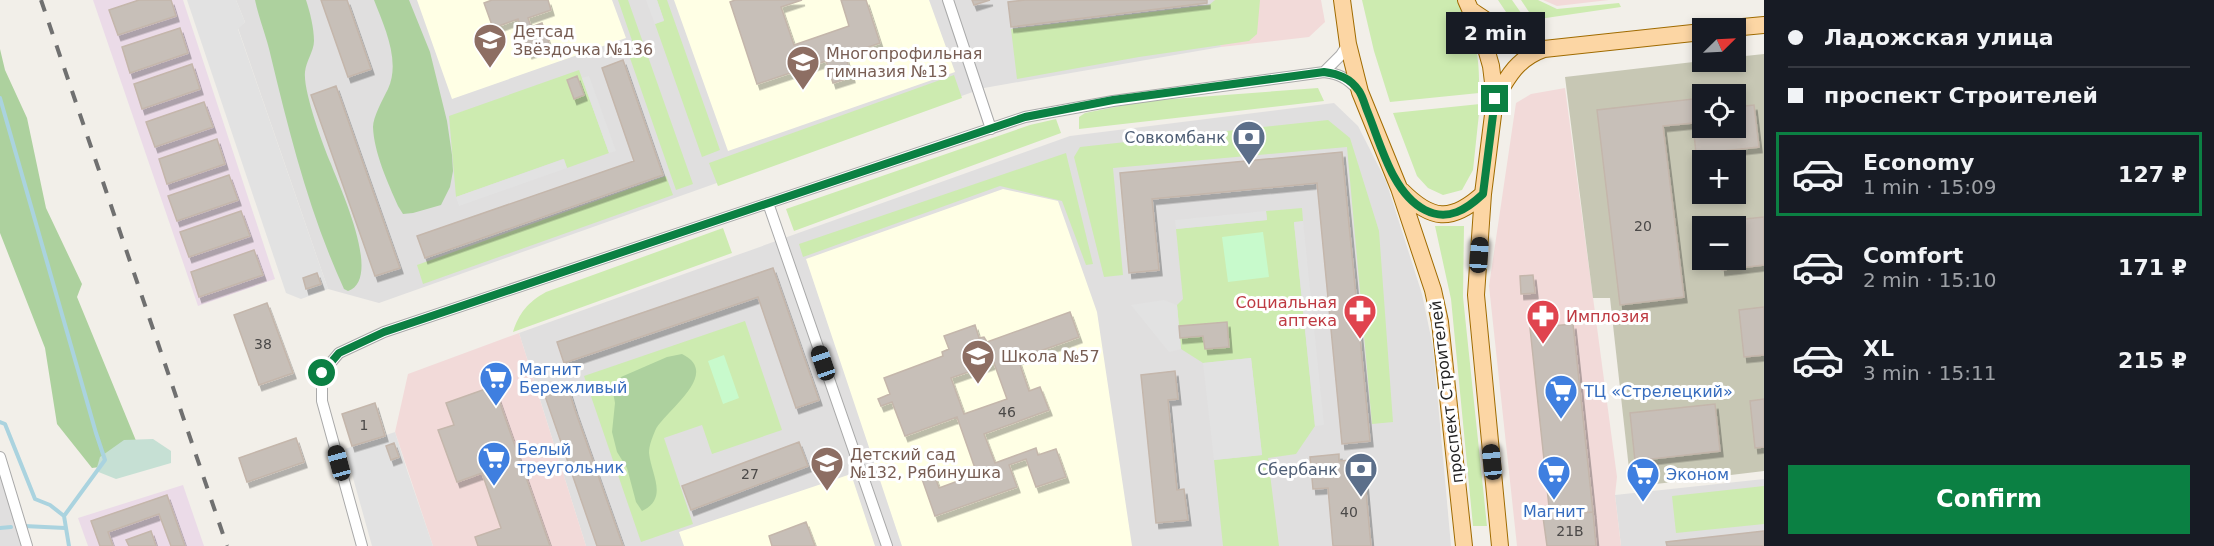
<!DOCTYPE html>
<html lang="en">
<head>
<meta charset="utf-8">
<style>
	body { margin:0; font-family:"DejaVu Sans",sans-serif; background:#20242c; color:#f1f3f6; height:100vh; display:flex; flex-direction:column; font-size:22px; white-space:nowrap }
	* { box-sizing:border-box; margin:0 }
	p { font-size:20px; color:#9ea1a6 }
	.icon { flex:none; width:33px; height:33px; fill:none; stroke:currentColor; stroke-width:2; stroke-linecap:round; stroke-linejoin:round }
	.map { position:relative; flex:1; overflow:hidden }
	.panel { display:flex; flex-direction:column; background:#171b24; width:450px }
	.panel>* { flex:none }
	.guide { display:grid; align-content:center; height:132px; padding:0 24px; background:#171b24 }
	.needle { width:39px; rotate:66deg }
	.tools { position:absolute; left:1692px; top:18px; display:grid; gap:12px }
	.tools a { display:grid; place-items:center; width:54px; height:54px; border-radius:0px; background:#171b24; box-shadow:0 3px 9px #0003; font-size:30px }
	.end { position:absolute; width:27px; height:27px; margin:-14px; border:8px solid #0b8043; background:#fff; box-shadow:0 0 0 3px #fff }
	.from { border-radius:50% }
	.bubble { position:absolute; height:42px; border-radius:0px; background:#171b24; box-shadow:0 3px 9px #0003; font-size:20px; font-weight:700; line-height:42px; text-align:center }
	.car { position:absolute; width:18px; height:36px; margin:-18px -9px; border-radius:8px; box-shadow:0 0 4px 2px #0007; background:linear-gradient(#222 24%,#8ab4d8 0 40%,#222 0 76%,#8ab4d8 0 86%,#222 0) }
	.guide b { display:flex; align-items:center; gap:21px; height:57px; font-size:22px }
	.guide b+b { border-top:2px solid #363941 }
	.guide i { width:15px; height:15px; background:#f1f3f6 }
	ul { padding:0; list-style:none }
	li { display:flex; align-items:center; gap:18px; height:84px; margin:0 12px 9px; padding:0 12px; border:3px solid transparent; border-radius:0px }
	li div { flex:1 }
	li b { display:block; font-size:22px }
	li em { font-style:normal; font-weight:700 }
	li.active { border-color:#0b8043 }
	li>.icon { width:54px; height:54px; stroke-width:1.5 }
	.button { display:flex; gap:12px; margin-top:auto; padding:12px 24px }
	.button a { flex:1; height:69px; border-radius:0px; background:#0b8043; color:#fff; font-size:24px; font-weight:700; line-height:69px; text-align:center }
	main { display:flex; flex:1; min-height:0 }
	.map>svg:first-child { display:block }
</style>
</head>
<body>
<main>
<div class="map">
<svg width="1764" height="546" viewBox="0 0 1764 546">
	<defs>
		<filter id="shadow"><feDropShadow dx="3" dy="5.5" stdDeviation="0" flood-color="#0004"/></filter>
	</defs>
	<rect width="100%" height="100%" fill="#f2efe9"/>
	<!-- residential -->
	<path fill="#e0dfdf" d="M236,0H1214L1221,47L984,88L379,303L328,289L238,28L245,22Z
		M1334,103L1358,126L1386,181L1422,294L1433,347L1451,546H586L519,333L1070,136Z
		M0,468L30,546H0Z
		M1764,479V546H1621L1615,495Z"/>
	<!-- commercial -->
	<path fill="#f2dad9" d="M1214,0H1321L1325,22L1309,37L1221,47Z
		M1543,0H1609L1557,6Z
		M1565,88L1617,477L1615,495L1621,546H1517L1489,286L1516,103L1531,94Z
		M519,333L586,546H433L395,432L408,374Z"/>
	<!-- industrial -->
	<path fill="#ebdbe8" d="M93,0H183L275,279L198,306Z
		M183,485L204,546H88L78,518Z"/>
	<!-- education -->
	<path fill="#ffffe5" d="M417,0H612L626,38L452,99Z
		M674,0H929L955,72L728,151Z
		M1003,189L1058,201L1097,312L1132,546H902L806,259Z
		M851,474L875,546H684L679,532Z"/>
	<!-- construction -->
	<path fill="#c7c7b4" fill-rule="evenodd" d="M1764,54V471L1631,487L1610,298H1593L1565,77L1702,61L1736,62V57ZM1702,94H1736V128H1702ZM1702,160H1736V194H1702ZM1702,226H1736V260H1702Z"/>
	<!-- grass -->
	<path fill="#cdebb0" d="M618,0H628L693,184L676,190L630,58L637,55Z
		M657,0H667L720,150L702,157L655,24L664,20Z
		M1215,0H1260L1257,34L1249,41L1139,57L1017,79L1011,29L1209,5Z
		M1362,0H1459C1475,36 1480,53 1479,93L1390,102L1374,51Z
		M1498,0H1512L1531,27L1530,30L1512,21Z
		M1521,0H1538L1557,9L1619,3L1621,7L1539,19L1529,12Z
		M579,70L609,153L567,168L563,159L456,197L449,116Z
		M954,75L962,98L718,186L709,163Z
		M1318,88L1324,101L1079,129V117L1085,113L1145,101Z
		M1480,104L1473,170L1462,190L1443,195L1428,188L1417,176L1393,113Z
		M1056,119L1061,133L794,231L786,209L1030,125Z
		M1328,120L1350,138L1379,231L1393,422L1372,424L1347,147L1113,168L1123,275L1104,277L1074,157L1080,147Z
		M1066,153L1093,264L1086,265L1062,201L1000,186L803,257L799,244Z
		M666,176L673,195L423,284L417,265Z
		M1302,208L1303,221L1294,223L1315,426L1296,454L1268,458L1279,546H1223L1214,460L1262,455L1251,358L1203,363L1181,349L1177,305L1183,299L1176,229L1267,220L1266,211Z
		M1435,226H1464L1463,297L1487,526H1473L1451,299Z
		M723,228L732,253L513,332C519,313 528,302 546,292Z
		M745,321L782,430L712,454L702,425L664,438L693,524L641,542L584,376Z
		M1764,486V524L1676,533L1672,496Z"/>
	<!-- forest -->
	<path fill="#add19e" d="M255,0H306C310,12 314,28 314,41C314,51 306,61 305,72C303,91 323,145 331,164C340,188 383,279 348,291L344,289C310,215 290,136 271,57C267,38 259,19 255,0Z
		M374,0H409L430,52L447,121L452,155L453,171L450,187L441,205L413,213L403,214L398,206C388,183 374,153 373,127C373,117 383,99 388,89C401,61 384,26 374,0Z
		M0,49L5,70L27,118L46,208L82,284L77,297L139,448L122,464L92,468L57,424L45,348L0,233Z
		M682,354C723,374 663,412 655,431C652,438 649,446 649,453C651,474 669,498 642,511L636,502L627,468L617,452L612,432L615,403L613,392L621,377L667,357Z"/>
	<!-- wetland -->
	<path fill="#c6e0d4" d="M153,439L171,451V463L116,479L96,471L100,457L124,440Z"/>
	<!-- park -->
	<path fill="#c8facc" d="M1263,232L1269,277L1228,282L1222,237Z
		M724,355L739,398L723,404L708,361Z"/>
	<!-- parking -->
	<path fill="#e2e2e2" d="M187,0H236L245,22L238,29L328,289L301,299L286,293Z
		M646,0H657L664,21L655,24Z
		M589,76L616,151L609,153L582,78Z
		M564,159L567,168L459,206L456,197Z
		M1266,211L1267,220L1176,229L1175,220Z
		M1303,221L1324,425L1315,426L1294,222Z
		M1164,300L1177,305L1181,349L1169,352L1131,305Z
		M1251,358L1262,455L1214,460L1203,363Z
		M395,432L406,467L433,546H372L345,449Z"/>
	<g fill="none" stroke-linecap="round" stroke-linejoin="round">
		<!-- stream -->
		<path stroke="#aad3df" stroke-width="4" d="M0,98L96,433L105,460L64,516L69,546
			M0,422L5,424L35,499L50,505L64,516
			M24,526L65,528
			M0,528L11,527"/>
	</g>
	<!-- building -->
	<path fill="#c7bfb8" stroke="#c4b6ab" stroke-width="1.5" fill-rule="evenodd" filter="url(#shadow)" d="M139,0H171L176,16L118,35L109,10Z
		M321,0H347L371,69L348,77Z
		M492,0H548L551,10L528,18L531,27L542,23L550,46L529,53L518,19L493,28L484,3Z
		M735,0H802L781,7L794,45L849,26L841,0H866L880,43L845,55L852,77L833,83L826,61L757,84L730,2Z
		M972,0H990L974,5Z
		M1025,0H1207V3L1011,27L1008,2Z
		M180,28L188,53L130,73L122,47Z
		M623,60L663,175L425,258L417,236L634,161L602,68Z
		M192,64L200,89L142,109L134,84Z
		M577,76L584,95L574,99L567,80Z
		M336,86L400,268L375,276L311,95Z
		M1693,99L1695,111L1702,110V128H1736V107L1754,105L1759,147L1696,154L1693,123L1663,126L1684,297L1620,305L1597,110Z
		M204,102L213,127L155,147L146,122Z
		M217,139L225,164L167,184L159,159Z
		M1342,152L1370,441L1342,444L1317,183L1152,199L1159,270L1129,273L1120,173Z
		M229,175L238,200L177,221L168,196Z
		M241,211L250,236L189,257L180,232Z
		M1764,217V265L1722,270L1721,260H1736V226H1717V222Z
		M254,250L263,275L199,297L191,272Z
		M773,268L819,400L796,408L758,297L564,363L557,342Z
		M317,273L321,284L306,289L303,278Z
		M1533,275L1535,293L1521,294L1520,276Z
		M267,303L293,373L259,385L234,315Z
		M1764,307V355L1744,357L1739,310Z
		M1070,312L1079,337L1018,359L1029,391L1040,387L1049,410L984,434L995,463L1036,448L1038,455L1056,449L1066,477L1036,487L1026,459L1009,465L1017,487L935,516L922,479L934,474L939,488L977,474L957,417L905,436L892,402L881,406L878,399L890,394L884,378L943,356L942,352L949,349L944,336L975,325L979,338L984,337L987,342ZM994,363L1007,399L964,414L951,378Z
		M1227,322L1229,347L1205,349L1203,336L1180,338L1179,326Z
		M1573,324L1593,512L1550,516L1530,328Z
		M1175,371L1178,399L1168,400L1177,490L1184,489L1188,520L1156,523L1141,375Z
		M494,386L550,546H478L475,537L501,528L482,473L457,482L438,430L454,425L446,403Z
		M568,388L575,410L623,546H597L545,396Z
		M1764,399V447L1755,448L1750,401Z
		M375,403L385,436L352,446L342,414Z
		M1715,404L1720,451L1635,461L1630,413Z
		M296,438L304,462L247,482L239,458Z
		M799,442L808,466L691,510L682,486Z
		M394,443L399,457L391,460L386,446Z
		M1339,454V461L1363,459L1371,546H1333L1328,488L1313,489L1310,457Z
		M167,495L185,546H171L159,514L108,532L113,546H100L91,521Z
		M1593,512L1596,546H1547L1543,517Z
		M806,522L815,546H772L769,536Z
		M151,531L156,546H129L126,540Z
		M1764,531V546H1667L1666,542Z"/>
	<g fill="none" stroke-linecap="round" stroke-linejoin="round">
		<!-- street casing -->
		<g stroke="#a9a9a9" stroke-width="12">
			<path id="street" d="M948,0L991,129
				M1324,72L1341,55L1348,44
				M768,203L887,546
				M0,457L27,546
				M362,546L322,401V373L339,353L384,332L1025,117L1113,101L1324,72C1339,74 1347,78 1357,89"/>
		</g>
		<!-- primary casing -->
		<g stroke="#a06b00" stroke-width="18">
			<path id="primary" d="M1342,0L1348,44L1360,92L1399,188L1433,290L1440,322L1464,546
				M1466,0L1483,38L1491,66L1495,99L1483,194L1476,295L1500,546
				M1472,11C1496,27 1516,41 1544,49
				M1732,28L1764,25
				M1495,99C1508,76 1518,58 1544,49L1702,32
				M1402,191C1431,220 1451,223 1483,194"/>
		</g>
		<!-- street -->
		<use href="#street" stroke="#fff" stroke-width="10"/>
		<!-- primary -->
		<use href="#primary" stroke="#fcd6a4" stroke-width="16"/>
		<!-- rail -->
		<path stroke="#707070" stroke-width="4" stroke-dasharray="12 12" stroke-linecap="butt" d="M41,0L227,546"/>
	</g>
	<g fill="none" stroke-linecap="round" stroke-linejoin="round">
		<!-- route -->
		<path stroke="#0b8043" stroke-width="8" d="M322,373L339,353L384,332L1025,117L1113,100L1324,72C1339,74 1350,78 1359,91C1363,97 1365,106 1368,113C1381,145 1393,194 1425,210C1448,222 1467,209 1483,194L1495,99"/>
	</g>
	<!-- icons -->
	<defs>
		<g id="school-pin" transform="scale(1.725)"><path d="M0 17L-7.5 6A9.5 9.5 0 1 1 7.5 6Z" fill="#8d6e63" stroke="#fff"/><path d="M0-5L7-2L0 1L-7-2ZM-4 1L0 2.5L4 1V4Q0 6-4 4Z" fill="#fff"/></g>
		<g id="bank-pin" transform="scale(1.725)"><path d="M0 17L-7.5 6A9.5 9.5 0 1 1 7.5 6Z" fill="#5c6f8a" stroke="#fff"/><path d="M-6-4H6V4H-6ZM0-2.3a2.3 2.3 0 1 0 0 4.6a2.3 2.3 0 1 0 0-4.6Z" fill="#fff"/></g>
		<g id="pharmacy-pin" transform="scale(1.725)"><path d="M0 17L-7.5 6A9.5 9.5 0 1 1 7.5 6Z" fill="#e0444e" stroke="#fff"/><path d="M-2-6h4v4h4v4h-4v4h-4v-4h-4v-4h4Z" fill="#fff"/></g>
		<g id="supermarket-pin" transform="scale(1.725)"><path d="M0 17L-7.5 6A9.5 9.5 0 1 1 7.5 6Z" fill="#3f7fe0" stroke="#fff"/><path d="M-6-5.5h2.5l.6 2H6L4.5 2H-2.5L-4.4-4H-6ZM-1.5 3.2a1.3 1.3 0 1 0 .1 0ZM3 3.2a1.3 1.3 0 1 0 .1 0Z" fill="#fff"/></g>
	</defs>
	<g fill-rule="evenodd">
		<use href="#school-pin" x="490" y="40"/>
		<use href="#school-pin" x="803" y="62"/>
		<use href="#bank-pin" x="1249" y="137"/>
		<use href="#pharmacy-pin" x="1360" y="311"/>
		<use href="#pharmacy-pin" x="1543" y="316"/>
		<use href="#school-pin" x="978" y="356"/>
		<use href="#supermarket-pin" x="496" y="378"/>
		<use href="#supermarket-pin" x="1561" y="391"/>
		<use href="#supermarket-pin" x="494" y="458"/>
		<use href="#school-pin" x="827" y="463"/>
		<use href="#bank-pin" x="1361" y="469"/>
		<use href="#supermarket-pin" x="1554" y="472"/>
		<use href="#supermarket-pin" x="1643" y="474"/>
	</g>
	<g text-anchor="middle" stroke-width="6" stroke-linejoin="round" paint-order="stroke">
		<!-- number labels -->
		<g font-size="14" fill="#4b4948">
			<text x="1643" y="231">20</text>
			<text x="263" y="349">38</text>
			<text x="1007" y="417">46</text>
			<text x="364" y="430">1</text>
			<text x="750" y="479">27</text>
			<text x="1349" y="517">40</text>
			<text x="1570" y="536">21В</text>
		</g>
		<!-- education labels -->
		<g font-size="16" fill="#785e54" stroke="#fff" text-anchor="start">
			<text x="513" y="37">Детсад<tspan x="513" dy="18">Звёздочка №136</tspan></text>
			<text x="826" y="59">Многопрофильная<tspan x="826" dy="18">гимназия №13</tspan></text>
			<text x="1001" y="362">Школа №57</text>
			<text x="850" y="460">Детский сад<tspan x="850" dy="18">№132, Рябинушка</tspan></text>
		</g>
		<!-- service labels -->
		<g font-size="16" fill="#4e5e75" stroke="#fff" text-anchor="end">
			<text x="1226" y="143">Совкомбанк</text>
			<text x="1338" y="475">Сбербанк</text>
		</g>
		<!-- health labels -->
		<g font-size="16" fill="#be3a42" stroke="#fff" text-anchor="end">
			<text x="1337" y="308">Социальная<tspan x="1337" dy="18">аптека</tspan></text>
			<text x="1566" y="322" text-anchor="start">Имплозия</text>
		</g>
		<!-- shop labels -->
		<g font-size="16" fill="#366cbe" stroke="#fff" text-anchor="start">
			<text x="519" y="375">Магнит<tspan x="519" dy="18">Бережливый</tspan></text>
			<text x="1584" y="397">ТЦ «Стрелецкий»</text>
			<text x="517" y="455">Белый<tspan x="517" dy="18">треугольник</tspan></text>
			<text x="1666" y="480">Эконом</text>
			<text x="1554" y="517" text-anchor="middle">Магнит</text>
		</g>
		<!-- street labels -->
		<g font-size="16" fill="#222" stroke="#fff">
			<text transform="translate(1446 392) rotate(-97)" y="6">проспект Строителей</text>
		</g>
	</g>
</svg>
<div class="tools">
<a><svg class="needle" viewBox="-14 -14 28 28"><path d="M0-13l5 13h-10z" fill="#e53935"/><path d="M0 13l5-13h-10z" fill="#9ea1a6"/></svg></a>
<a><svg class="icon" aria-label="locate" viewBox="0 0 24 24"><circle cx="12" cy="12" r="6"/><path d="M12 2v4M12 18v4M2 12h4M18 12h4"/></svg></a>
<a>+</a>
<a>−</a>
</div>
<i class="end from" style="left:322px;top:373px"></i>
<i class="end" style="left:1495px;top:99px"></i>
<div class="bubble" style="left:1446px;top:12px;width:99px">2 min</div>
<i class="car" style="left:1479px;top:255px;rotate:4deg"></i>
<i class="car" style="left:823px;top:363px;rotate:341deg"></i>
<i class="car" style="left:1492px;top:462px;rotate:354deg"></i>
<i class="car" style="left:339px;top:463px;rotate:345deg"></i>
</div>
<section class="panel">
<div class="guide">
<b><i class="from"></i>Ладожская улица</b>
<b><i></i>проспект Строителей</b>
</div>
<ul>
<li class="active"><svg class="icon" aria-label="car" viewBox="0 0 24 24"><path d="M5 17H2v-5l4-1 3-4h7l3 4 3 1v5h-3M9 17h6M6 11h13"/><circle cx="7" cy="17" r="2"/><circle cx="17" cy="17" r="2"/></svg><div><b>Economy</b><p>1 min · 15:09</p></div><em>127 ₽</em></li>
<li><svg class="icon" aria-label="car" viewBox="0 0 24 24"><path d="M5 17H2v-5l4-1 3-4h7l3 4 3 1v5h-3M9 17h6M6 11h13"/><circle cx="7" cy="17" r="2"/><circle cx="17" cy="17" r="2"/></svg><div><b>Comfort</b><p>2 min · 15:10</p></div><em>171 ₽</em></li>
<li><svg class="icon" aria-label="car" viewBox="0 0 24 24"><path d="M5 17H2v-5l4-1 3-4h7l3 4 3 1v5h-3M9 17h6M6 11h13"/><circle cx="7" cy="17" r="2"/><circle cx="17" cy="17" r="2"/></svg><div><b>XL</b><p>3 min · 15:11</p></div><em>215 ₽</em></li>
</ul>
<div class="button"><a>Confirm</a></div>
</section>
</main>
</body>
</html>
